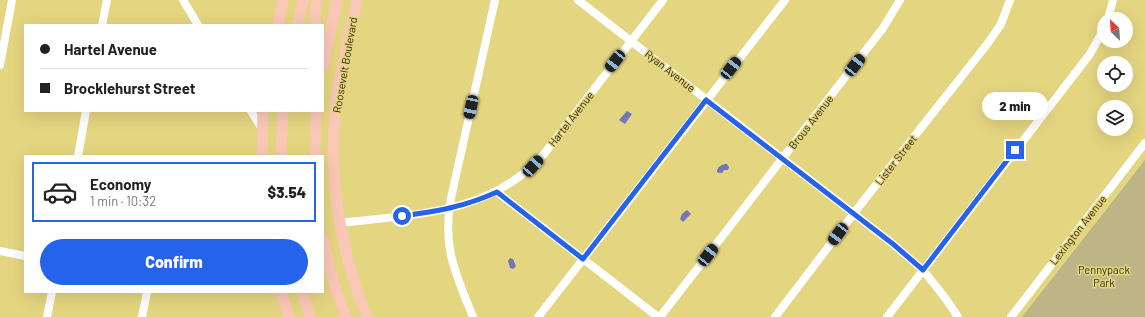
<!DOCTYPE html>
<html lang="en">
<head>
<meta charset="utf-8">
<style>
	body { margin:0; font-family:Barlow,sans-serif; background:#f2f2f2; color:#222; height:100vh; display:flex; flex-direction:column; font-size:15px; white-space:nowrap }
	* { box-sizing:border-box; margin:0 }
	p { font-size:13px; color:#767676 }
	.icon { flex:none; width:22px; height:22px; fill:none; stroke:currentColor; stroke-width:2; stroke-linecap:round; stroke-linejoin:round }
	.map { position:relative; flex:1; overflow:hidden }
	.details { position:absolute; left:24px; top:155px; width:300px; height:138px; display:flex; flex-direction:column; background:#fff; border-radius:0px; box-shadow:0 4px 16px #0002 }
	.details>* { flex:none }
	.banner { position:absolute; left:24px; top:24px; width:300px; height:88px; border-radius:0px; box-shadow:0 4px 16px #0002; display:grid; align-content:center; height:88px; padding:0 16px; background:#fff }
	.needle { width:26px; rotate:335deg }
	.tools { position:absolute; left:1097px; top:12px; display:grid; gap:8px }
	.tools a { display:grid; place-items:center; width:36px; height:36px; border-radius:50%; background:#fff; box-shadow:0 4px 16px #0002; font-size:20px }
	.end { position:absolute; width:18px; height:18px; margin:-9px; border:5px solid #2563eb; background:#fff; box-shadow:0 0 0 2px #fff }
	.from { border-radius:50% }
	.bubble { position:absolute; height:28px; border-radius:14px; background:#fff; box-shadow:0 4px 16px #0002; font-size:13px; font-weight:800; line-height:28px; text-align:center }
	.car { position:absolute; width:12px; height:24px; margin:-12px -6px; border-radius:5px; box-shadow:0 0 3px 1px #0007; background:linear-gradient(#222 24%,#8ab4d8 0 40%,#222 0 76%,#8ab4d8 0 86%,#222 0) }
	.banner b { display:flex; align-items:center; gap:14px; height:38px; font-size:15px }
	.banner b+b { border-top:1px solid #e0e0e0 }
	.banner i { width:10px; height:10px; background:#222 }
	ul { padding:7px 0 0; list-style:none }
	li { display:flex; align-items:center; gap:12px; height:60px; margin:0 8px 6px; padding:0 8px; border:2px solid transparent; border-radius:0px }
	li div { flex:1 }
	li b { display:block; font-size:15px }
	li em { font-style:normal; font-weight:800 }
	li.selected { border-color:#2563eb }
	li>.icon { width:36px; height:36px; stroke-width:1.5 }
	.button { display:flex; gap:8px; margin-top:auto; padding:8px 16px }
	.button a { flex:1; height:46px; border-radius:24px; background:#2563eb; color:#fff; font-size:16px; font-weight:800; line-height:46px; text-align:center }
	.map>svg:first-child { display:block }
</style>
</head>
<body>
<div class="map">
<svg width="1145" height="317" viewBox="0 0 1145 317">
	<rect width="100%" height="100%" fill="#e4d580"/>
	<!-- green -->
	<path fill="#beb587" d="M1145,160V317H1022Z"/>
	<!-- water -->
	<path fill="#7277b5" d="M627,111L632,114L625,124L619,120Z
		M725,164H727L729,167L728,170H724L722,173H719L717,172C717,167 721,165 725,164Z
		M687,210L691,214L683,222L680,219L682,214Z
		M510,258L513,259L516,266L513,269L510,268L508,261Z"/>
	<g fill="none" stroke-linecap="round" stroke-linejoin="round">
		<!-- minor -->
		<path stroke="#fff" stroke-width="8" d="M183,0L198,25
			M578,0L893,244L923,270L946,299L958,317
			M1108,19L1113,0
			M102,25L107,0
			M0,65L12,0
			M251,111L262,129
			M78,156L86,111
			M497,192L658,317
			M340,223C415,214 490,215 544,154L663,0
			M0,251L25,256
			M47,317L52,292
			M142,317L147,292
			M473,317C455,272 442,247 451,198L495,0
			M538,317L785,0
			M660,317L883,28L900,0
			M775,317L861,204L988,43L1001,24L1010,0
			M887,317L1090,54L1104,29
			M1011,317L1145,143"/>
		<!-- highway -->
		<path stroke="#fac7b6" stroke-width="11" d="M357,0C351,30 343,59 338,90C326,166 338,245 367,317
			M278,25L283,0
			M298,25L303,0
			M316,25L315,13L317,0
			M323,66L337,0
			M262,156L263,111
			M281,156L283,111
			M315,156L316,111
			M323,239L334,284L346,317
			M281,292L289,317
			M302,292L310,317"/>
	</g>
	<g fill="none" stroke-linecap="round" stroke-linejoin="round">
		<!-- route -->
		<path stroke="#2563eb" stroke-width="5" d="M402,216C438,211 464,207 497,192L583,259L706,100L893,244L923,270L1015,150"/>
	</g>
	<g text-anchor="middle" stroke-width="3" stroke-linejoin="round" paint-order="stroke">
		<!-- street labels -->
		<g font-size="11" fill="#302a05" stroke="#e4d580">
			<text transform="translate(345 65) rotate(-80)" y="4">Roosevelt Boulevard</text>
			<text transform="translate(670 71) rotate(38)" y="4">Ryan Avenue</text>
			<text transform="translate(571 119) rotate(-52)" y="4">Hartel Avenue</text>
			<text transform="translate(811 122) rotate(-52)" y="4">Brous Avenue</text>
			<text transform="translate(896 160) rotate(-52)" y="4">Lister Street</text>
			<text transform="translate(1078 230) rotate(-52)" y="4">Lexington Avenue</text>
		</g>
		<!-- park labels -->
		<g font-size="11" fill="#383212" stroke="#e4d580">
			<text x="1104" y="274">Pennypack<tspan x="1104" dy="13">Park</tspan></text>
		</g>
	</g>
</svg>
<div class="tools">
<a><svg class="needle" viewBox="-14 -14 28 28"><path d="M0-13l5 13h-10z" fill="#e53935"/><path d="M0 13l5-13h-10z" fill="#767676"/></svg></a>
<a><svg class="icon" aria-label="locate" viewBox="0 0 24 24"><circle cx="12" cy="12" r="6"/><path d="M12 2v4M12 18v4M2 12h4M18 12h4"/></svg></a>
<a><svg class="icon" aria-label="layers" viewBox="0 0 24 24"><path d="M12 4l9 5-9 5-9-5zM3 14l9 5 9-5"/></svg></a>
</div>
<i class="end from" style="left:402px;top:216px"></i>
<i class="end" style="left:1015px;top:150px"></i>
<div class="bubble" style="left:982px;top:92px;width:66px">2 min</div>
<i class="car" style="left:615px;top:61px;rotate:218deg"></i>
<i class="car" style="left:855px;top:65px;rotate:38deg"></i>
<i class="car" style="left:731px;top:68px;rotate:38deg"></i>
<i class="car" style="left:471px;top:107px;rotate:192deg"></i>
<i class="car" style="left:533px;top:166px;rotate:42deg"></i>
<i class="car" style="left:838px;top:234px;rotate:217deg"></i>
<i class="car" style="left:708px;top:255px;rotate:38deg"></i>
<div class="banner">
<b><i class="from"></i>Hartel Avenue</b>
<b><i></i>Brocklehurst Street</b>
</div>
<section class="details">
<ul>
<li class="selected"><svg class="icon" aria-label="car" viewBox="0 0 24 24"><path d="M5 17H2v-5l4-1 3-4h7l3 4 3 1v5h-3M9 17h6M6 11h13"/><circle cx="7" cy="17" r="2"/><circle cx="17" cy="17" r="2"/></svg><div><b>Economy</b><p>1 min · 10:32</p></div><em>$3.54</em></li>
</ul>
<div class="button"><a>Confirm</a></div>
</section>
</div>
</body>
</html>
